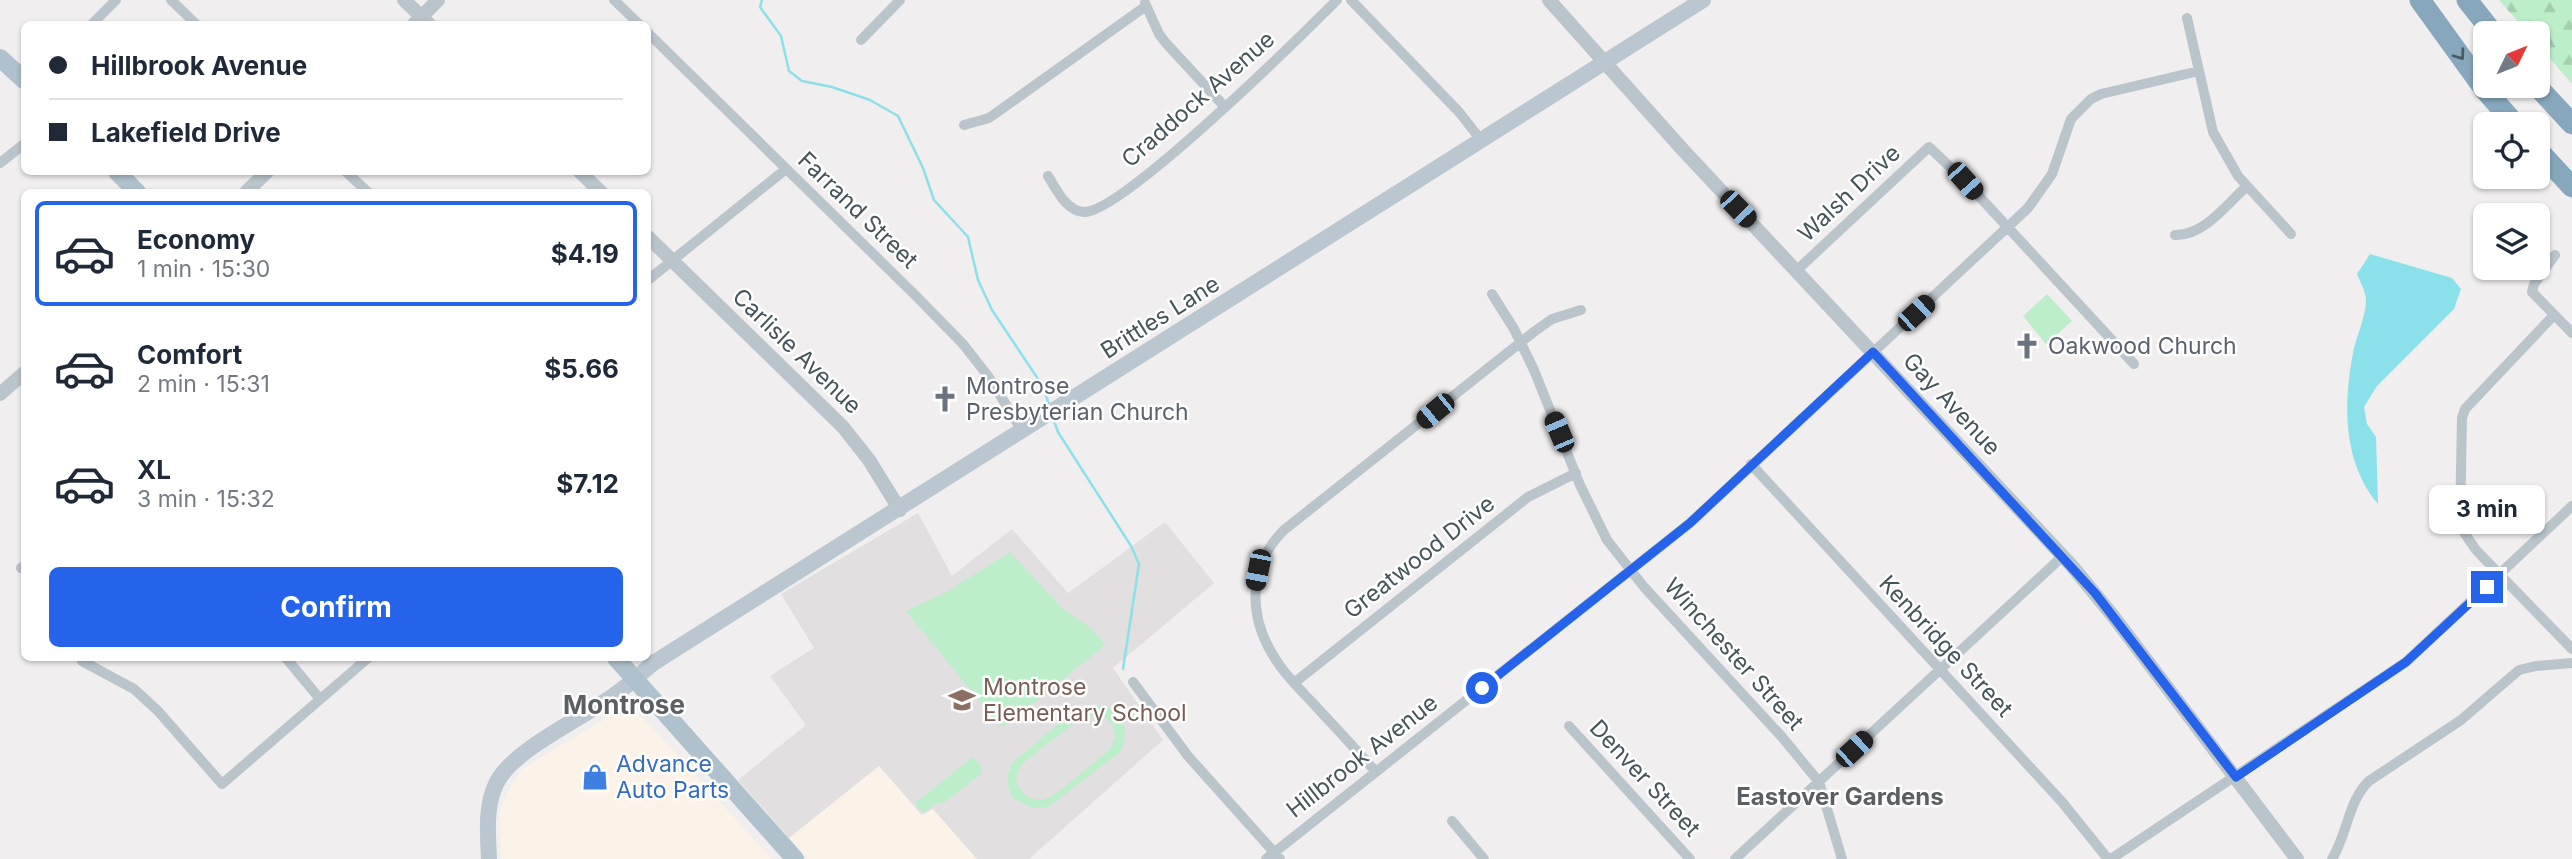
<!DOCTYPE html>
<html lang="en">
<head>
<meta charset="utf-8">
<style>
	body { margin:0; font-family:Inter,sans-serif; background:#f6f6f7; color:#1f2937; height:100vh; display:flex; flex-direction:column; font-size:26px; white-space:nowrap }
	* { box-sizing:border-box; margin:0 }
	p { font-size:23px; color:#747a83 }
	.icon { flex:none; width:38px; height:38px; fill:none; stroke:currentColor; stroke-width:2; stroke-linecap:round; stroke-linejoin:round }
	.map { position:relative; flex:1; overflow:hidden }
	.details { position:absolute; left:21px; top:189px; width:630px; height:472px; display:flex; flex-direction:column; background:#fff; border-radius:10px; box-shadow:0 2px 5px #0004 }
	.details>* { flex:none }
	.top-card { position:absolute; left:21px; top:21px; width:630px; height:154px; border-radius:10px; box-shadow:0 2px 5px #0004; display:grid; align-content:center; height:154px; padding:0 28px; background:#fff }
	.needle { width:46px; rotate:47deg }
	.fabs { position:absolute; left:2473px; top:21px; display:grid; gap:14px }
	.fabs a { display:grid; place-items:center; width:77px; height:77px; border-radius:10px; background:#fff; box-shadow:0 2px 5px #0004; font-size:35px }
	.end { position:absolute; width:32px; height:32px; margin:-16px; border:9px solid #2563eb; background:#fff; box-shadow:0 0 0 4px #fff }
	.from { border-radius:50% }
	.bubble { position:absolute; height:49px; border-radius:10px; background:#fff; box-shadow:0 2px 5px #0004; font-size:23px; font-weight:700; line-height:49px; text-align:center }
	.car { position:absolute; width:21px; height:42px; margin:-21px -10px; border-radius:9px; box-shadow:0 0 5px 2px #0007; background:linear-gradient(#222 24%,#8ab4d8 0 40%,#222 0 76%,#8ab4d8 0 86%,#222 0) }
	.top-card b { display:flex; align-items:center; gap:24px; height:66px; font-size:26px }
	.top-card b+b { border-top:2px solid #e0e1e3 }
	.top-card i { width:18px; height:18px; background:#1f2937 }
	ul { padding:12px 0 0; list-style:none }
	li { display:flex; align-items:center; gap:21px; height:105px; margin:0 14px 10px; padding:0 14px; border:4px solid transparent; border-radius:10px }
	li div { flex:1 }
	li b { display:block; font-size:26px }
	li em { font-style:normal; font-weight:700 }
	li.on { border-color:#2563eb }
	li>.icon { width:63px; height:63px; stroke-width:1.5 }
	.button { display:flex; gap:14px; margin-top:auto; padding:14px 28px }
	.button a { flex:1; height:80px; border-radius:10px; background:#2563eb; color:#fff; font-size:28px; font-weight:700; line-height:80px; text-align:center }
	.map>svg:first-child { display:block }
</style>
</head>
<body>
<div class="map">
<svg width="2572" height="859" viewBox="0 0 2572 859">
	<defs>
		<pattern id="forest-firs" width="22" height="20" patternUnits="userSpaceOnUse" patternTransform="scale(1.75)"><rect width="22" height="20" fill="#bdeeca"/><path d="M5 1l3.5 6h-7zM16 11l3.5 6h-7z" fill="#a4ceb0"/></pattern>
	</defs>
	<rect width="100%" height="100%" fill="#f0eeee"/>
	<!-- commercial -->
	<path fill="#fbf3e7" d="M626,706L637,711L772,859H501L499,813L510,787L522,769Z
		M879,766L921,815L932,808L977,859H808L789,838Z"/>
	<!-- education -->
	<path fill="#e1dfe0" d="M918,513L952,576L1012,529L1068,593L1165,522L1214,583L1113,668L1163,740L1029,859H977L933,809L922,815L879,766L789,838L738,780L806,725L770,676L814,648L781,594Z"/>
	<!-- forest -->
	<path fill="url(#forest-firs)" d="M2499,0H2572V84L2538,45V33H2528Z"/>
	<!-- green -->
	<path fill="#bdeeca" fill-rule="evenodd" d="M2047,294L2072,321L2046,344L2023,316Z
		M1010,552L1064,610L1090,627L1105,645L1005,726H1000L906,611L948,591Z
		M1102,705C1123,711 1131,733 1120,752L1048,807L1032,808L1013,798C1005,784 1006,771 1016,759L1078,708ZM1098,715C1115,719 1119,734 1110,749C1097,759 1060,793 1047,798C1033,803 1021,795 1016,781L1018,770L1023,763L1083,716Z
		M973,757L981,766L982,773L945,802L936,803L923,813L915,803Z"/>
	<!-- water -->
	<path fill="#8be1ea" d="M2370,254L2452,278L2461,289L2454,309L2377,386L2364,407L2367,424L2376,437L2378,504C2342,462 2343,401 2354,348C2358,333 2366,315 2366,300C2366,292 2360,282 2357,274Z"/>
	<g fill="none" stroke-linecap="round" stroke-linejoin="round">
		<!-- stream -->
		<path stroke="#8be1ea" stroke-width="2.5" d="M762,0L760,7L781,36L789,71L802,81L832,87L870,100L898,116L923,168L934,200L968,237L978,280L992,310L1042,385L1049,404
			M1054,421L1058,432L1131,546L1139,564L1123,669"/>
		<!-- minor -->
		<path stroke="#bac4cb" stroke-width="10" d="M171,0L196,24
			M614,0L639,24
			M1351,0L1459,112L1481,140
			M1145,3L1159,34L1165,42L1224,106
			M2187,18L2213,132L2238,176L2291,234
			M92,24L116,0
			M648,33L917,297L963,344L988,376L1023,432
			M861,40L900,0
			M964,125L989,118L1146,6
			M0,163L24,144
			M346,172L368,192
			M1048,176C1057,190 1066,211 1084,212C1122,213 1302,35 1337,0
			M2175,235C2204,236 2227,204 2247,186
			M2555,255L2534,284L2532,292L2572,333
			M1796,271L1929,147L1965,181L2134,364
			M648,280L786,169
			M1492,294L1514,329L1534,370L1580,485L1607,540L1644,587L1782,737L1819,782L1842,859
			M2554,315L2465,409L2462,418L2460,522L2465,534L2476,550L2572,649
			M1751,464L2062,802L2108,859
			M21,568L24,566
			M286,658L320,699
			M82,661L134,689L158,711L222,784L368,658
			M1133,682L1188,756L1280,859
			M1294,683L1528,497L1576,473
			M1569,726L1690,859
			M1376,772C1358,752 1340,732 1321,712C1307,696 1290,681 1278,663C1248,620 1246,568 1284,530L1535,331L1552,319L1581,310
			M1452,821L1484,859
			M1266,859L1690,523L2028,208L2052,174L2071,119L2091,99L2101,94L2199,71
			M1735,859L2063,556
			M2111,859L2406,662L2572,506
			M2332,859C2347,835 2349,799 2369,781L2461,720L2519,670L2536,666L2572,663"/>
		<!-- tertiary -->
		<path stroke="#bac4cb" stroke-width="14" d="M404,0L429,24
			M1549,0L1683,150L2072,566L2113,616L2297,859
			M414,24L438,0
			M580,172L601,192
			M246,192L267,172
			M648,237L843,427L869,460L900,510
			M0,394L24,373"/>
		<!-- secondary -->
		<path stroke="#bac7d0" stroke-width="16" d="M489,859C488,834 485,807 496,784C511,750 586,717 617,693C630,684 642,672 655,662L1703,0"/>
		<!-- primary -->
		<path stroke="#aec1cc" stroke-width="18" d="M0,58L24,80
			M117,172L137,192
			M616,658L795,859"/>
		<!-- motorway -->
		<path stroke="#86a7bc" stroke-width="21" d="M2420,0L2485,90L2515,124
			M2467,0L2493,33
			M2537,86L2572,124
			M2538,150L2572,187"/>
	</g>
	<!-- one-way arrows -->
	<defs><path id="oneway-chevron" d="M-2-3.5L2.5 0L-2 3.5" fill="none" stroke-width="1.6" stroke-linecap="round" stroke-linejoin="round" transform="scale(1.75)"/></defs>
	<use stroke="#4c5c65" href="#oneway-chevron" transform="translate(2460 55) rotate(54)"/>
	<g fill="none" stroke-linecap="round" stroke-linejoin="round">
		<!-- route -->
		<path stroke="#2563eb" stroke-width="9" d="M1482,688L1690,523L1873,352L2095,593L2236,777L2406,662L2487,587"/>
	</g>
	<!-- icons -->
	<defs>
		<g id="church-bare" transform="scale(2.1)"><path d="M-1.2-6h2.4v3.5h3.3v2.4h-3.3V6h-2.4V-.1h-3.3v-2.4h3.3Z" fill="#6b7280" stroke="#fff" stroke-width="2.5" paint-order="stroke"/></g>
		<g id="school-bare" transform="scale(2.1)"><path d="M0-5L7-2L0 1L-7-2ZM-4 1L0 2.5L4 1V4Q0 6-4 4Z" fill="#8d6e63" stroke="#fff" stroke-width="2.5" paint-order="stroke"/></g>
		<g id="shop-bare" transform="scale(2.1)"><path d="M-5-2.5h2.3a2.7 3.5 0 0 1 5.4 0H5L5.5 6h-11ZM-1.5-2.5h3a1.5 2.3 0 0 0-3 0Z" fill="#3f7fe0" stroke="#fff" stroke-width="2.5" paint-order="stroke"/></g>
	</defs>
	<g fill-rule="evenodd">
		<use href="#church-bare" x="2027" y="346"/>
		<use href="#church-bare" x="945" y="399"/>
		<use href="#school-bare" x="962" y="700"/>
		<use href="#shop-bare" x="595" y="777"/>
	</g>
	<g text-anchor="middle" stroke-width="5" stroke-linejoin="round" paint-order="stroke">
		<!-- street labels -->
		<g font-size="23" fill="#46545b" stroke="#fff">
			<text transform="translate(1198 99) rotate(-41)" y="8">Craddock Avenue</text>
			<text transform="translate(1849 193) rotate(-43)" y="8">Walsh Drive</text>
			<text transform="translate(858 210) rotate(44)" y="8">Farrand Street</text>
			<text transform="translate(1160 317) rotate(-32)" y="8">Brittles Lane</text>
			<text transform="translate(797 351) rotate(44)" y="8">Carlisle Avenue</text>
			<text transform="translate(1952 404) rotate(47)" y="8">Gay Avenue</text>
			<text transform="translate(1419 557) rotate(-38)" y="8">Greatwood Drive</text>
			<text transform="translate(1946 646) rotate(47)" y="8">Kenbridge Street</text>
			<text transform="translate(1734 654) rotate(48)" y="8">Winchester Street</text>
			<text transform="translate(1362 756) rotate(-38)" y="8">Hillbrook Avenue</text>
			<text transform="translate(1645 778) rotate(47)" y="8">Denver Street</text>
		</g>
		<!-- worship labels -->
		<g font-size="23" fill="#5b616d" stroke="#fff" text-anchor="start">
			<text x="2048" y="354">Oakwood Church</text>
			<text x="966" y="394">Montrose<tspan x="966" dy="26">Presbyterian Church</tspan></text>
		</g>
		<!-- education labels -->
		<g font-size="23" fill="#785e54" stroke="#fff" text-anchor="start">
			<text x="983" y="695">Montrose<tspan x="983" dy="26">Elementary School</tspan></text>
		</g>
		<!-- shop labels -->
		<g font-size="23" fill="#366cbe" stroke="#fff" text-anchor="start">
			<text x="616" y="772">Advance<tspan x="616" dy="26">Auto Parts</tspan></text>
		</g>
		<!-- neighbourhood labels -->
		<g font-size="24" font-weight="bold" fill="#5b5f63" stroke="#fff">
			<text x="1840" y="805">Eastover Gardens</text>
		</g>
		<!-- quarter labels -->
		<g font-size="26" font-weight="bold" fill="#5b5f63" stroke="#fff">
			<text x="624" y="714">Montrose</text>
		</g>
	</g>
</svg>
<div class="fabs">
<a><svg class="needle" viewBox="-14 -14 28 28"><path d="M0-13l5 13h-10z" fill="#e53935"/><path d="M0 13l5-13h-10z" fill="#747a83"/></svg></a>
<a><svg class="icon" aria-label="locate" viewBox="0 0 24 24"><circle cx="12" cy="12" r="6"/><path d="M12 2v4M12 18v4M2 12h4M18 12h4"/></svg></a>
<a><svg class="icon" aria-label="layers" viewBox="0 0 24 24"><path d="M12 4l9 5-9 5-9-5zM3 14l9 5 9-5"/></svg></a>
</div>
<i class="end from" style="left:1482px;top:688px"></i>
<i class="end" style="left:2487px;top:587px"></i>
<div class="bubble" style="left:2429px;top:485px;width:116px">3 min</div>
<i class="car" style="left:1965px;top:181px;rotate:138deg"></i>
<i class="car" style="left:1738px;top:209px;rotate:136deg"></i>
<i class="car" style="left:1916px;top:313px;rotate:47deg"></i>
<i class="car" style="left:1435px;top:411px;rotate:231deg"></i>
<i class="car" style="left:1559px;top:432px;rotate:337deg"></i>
<i class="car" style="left:1258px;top:570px;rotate:191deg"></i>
<i class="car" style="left:1854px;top:749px;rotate:47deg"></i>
<div class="top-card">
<b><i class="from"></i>Hillbrook Avenue</b>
<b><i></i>Lakefield Drive</b>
</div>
<section class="details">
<ul>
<li class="on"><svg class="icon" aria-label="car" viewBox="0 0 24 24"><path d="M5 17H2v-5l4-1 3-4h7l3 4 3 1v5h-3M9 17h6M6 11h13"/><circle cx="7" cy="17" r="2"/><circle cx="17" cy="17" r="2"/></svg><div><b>Economy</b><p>1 min · 15:30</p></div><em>$4.19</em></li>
<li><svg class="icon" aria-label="car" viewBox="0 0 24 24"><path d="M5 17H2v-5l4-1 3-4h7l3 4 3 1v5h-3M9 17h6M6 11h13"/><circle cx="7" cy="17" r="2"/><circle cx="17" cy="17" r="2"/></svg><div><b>Comfort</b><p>2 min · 15:31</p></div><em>$5.66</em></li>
<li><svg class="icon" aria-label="car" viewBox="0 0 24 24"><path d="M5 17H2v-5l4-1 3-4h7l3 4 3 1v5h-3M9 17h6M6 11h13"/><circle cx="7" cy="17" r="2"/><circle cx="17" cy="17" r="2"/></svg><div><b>XL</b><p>3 min · 15:32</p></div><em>$7.12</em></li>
</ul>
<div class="button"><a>Confirm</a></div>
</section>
</div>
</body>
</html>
